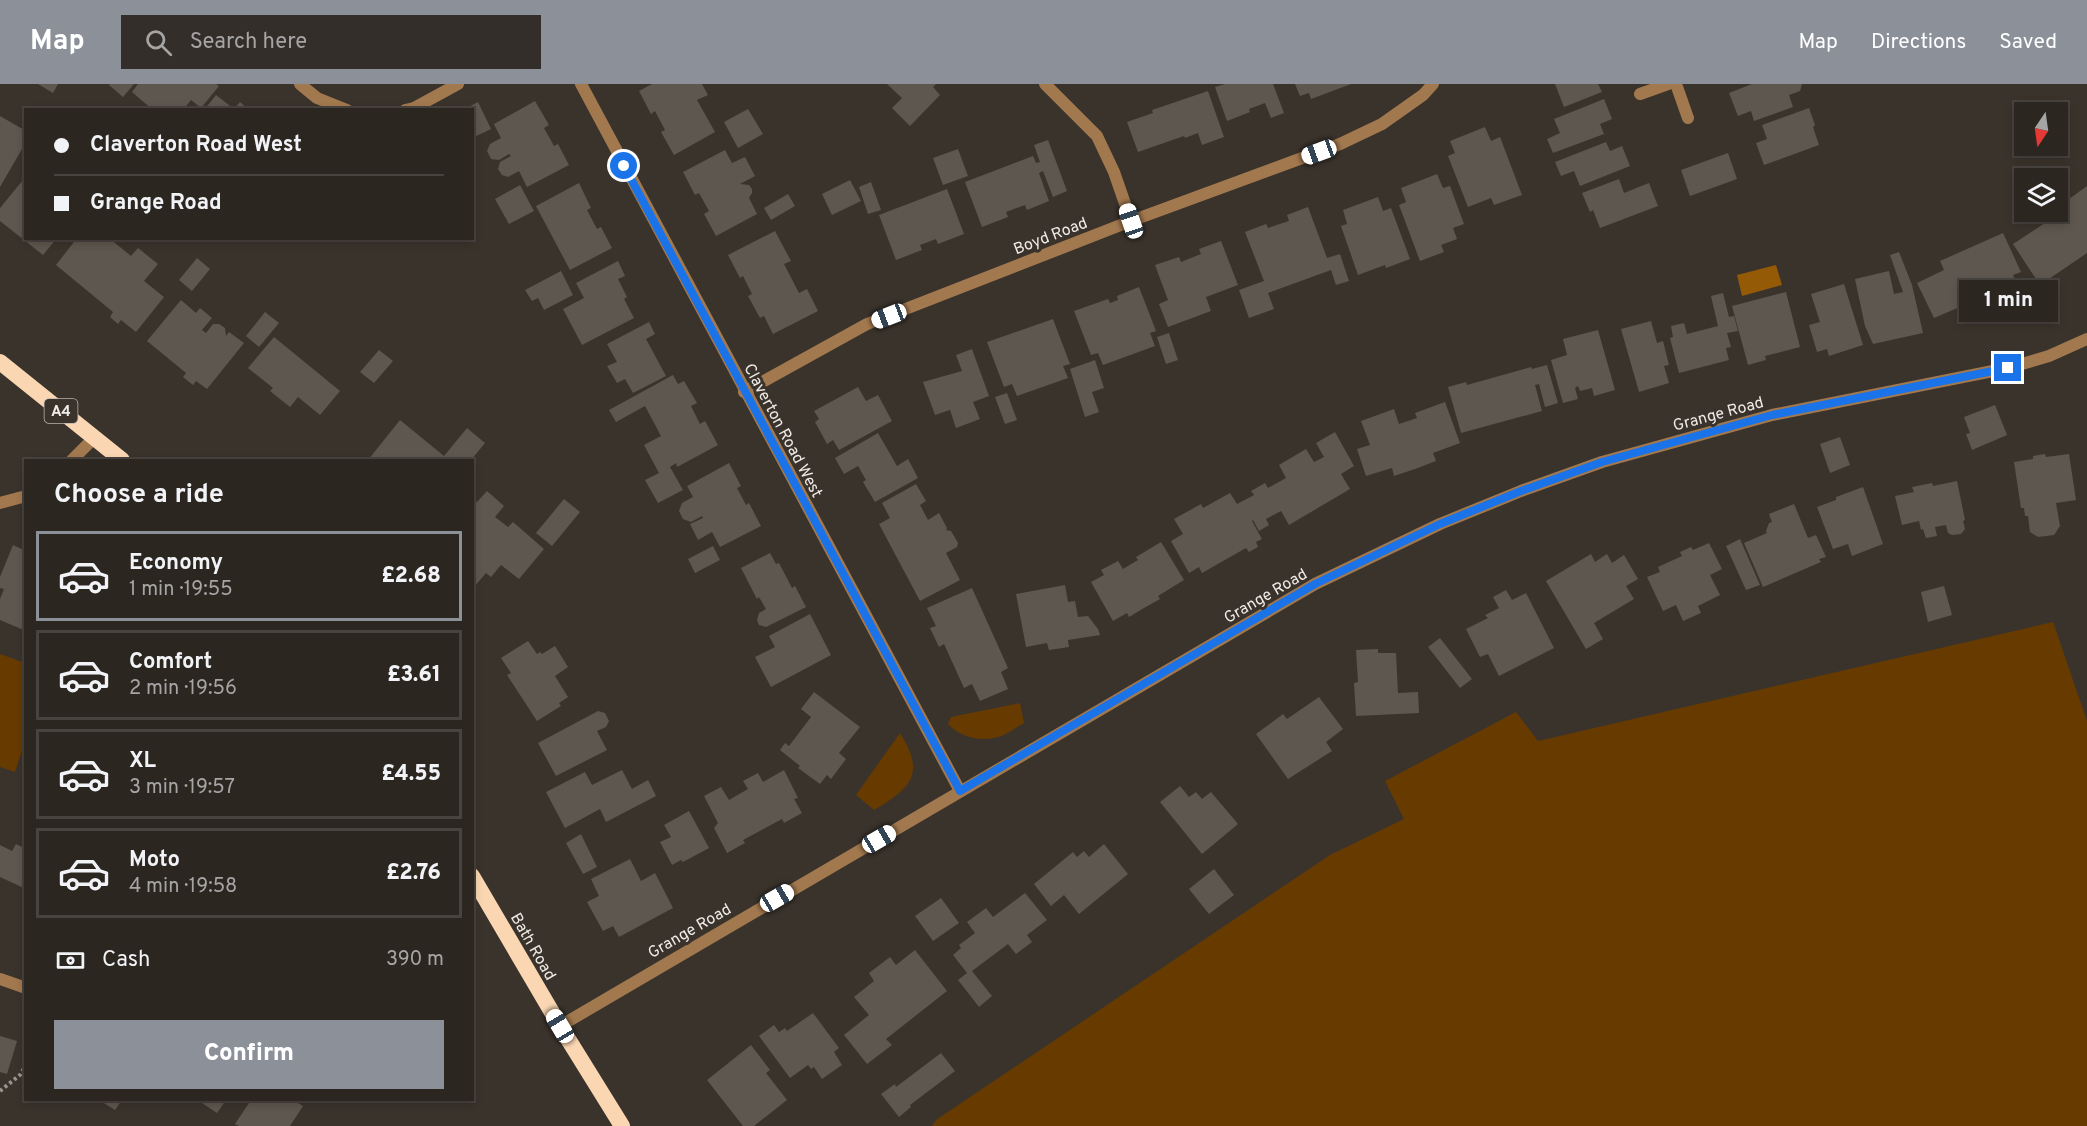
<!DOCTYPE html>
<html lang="en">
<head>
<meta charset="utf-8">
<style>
	body { margin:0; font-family:Overpass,sans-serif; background:#342e2a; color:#f1f3f6; height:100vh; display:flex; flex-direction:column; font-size:22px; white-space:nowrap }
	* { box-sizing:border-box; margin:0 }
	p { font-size:20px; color:#a6a5a5 }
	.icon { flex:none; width:33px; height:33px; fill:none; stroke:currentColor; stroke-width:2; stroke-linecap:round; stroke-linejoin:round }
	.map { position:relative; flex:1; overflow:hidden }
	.panel { position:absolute; left:24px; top:375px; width:450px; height:642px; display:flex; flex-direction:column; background:#2c2621; border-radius:0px; box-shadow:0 3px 9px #0003,0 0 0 2px #48433f }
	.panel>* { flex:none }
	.banner { position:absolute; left:24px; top:24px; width:450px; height:132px; border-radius:0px; box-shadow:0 3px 9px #0003,0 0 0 2px #48433f; display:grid; align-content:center; height:132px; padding:0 30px; background:#2c2621 }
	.needle { width:39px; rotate:193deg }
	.fabs { position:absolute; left:2014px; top:18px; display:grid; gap:12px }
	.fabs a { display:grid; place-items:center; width:54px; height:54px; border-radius:0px; background:#2c2621; box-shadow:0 3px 9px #0003,0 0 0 2px #48433f; font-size:30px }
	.end { position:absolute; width:27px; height:27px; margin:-14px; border:8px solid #1a73e8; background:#fff; box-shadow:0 0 0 3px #fff }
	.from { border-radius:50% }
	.bubble { position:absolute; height:42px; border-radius:0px; background:#2c2621; box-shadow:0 3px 9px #0003,0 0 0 2px #48433f; font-size:20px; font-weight:800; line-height:42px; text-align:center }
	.car { position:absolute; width:18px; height:36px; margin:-18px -9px; border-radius:8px; box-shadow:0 0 4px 2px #0007; background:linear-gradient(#fff 24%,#345 0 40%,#fff 0 76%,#345 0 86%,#fff 0) }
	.banner b { display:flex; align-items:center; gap:21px; height:57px; font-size:22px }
	.banner b+b { border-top:2px solid #48433f }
	.banner i { width:15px; height:15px; background:#f1f3f6 }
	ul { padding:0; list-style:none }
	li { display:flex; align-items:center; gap:18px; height:90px; margin:0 12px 9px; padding:0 18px; border:3px solid #48433f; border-radius:0px }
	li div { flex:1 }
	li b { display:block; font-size:22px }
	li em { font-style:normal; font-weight:800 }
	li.selected { border-color:#8c9099 }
	li>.icon { width:54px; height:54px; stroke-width:1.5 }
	h2 { padding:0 30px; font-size:27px; line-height:72px }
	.pay { display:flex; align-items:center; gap:15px; height:66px; padding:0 30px; font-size:22px }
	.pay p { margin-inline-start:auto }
	.button { display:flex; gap:12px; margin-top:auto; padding:12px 30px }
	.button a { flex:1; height:69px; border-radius:0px; background:#8c9099; color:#fff; font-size:24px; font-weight:800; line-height:69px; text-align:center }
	header { display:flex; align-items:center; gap:36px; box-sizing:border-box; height:84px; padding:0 30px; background:#8c9099; color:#fff }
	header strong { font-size:28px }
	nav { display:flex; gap:33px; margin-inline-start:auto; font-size:21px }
	.search { width:420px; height:54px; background:#342e2a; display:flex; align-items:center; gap:15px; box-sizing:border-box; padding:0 21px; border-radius:0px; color:#a6a5a5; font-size:22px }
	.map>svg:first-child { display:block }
</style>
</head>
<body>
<header>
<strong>Map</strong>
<div class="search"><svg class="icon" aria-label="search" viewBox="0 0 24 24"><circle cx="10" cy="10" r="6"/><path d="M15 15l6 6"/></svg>Search here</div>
<nav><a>Map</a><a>Directions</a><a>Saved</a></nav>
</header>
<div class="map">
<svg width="2087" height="1042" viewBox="0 0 2087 1042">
	<rect width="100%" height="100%" fill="#3a332c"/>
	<!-- green -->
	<path fill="#673b00" d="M2053,538L2087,637V1042H932L936,1036L1330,771L1404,735L1385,697L1516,628L1538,657Z
		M0,570L25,579V658L15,688L0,683Z
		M1020,619L1024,639C1016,643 1007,651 998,653C980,658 960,653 948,640L951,633Z
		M900,649C926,690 911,704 874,726L856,711Z"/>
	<!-- water -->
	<path fill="#945a06" d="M1776,181L1782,201L1742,212L1737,191Z"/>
	<!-- building -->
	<path fill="#5e574f" d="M38,0H58L53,9Z
		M110,0H134L123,13L109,1Z
		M138,0H216L219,2L201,24L191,16L183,26H153L132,8Z
		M652,0H702L708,11L697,16L715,48L674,71L661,48L665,46L655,27L651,30L639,7Z
		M887,0H936L933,3L940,11L910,42L892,24L902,14Z
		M1225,0H1273L1284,29L1271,34L1265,19L1249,25L1250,28L1227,37L1215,3Z
		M1295,0H1351L1311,15L1309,9L1300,12Z
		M1555,0H1598L1602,8L1564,23Z
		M1752,0H1802L1800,7L1789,11L1793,23L1754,37L1751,27L1738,32L1729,9Z
		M1208,7L1224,53L1202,61L1198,49L1185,54L1184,52L1138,68L1127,38L1153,29L1152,26Z
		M216,11L234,25L240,18L249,26H204Z
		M1604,15L1612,35L1600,40L1604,50L1553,69L1547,55L1560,49L1554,35Z
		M535,17L549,41L544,44L554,62L558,60L569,81L527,103L519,87L508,93L502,91L498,85L500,78L511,72L509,70L499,76L491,75L487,67L490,60L501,54L494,40Z
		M478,18L491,45L472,54V26H463Z
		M1809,24L1815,41L1813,43L1819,61L1764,81L1756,59L1767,55L1762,41Z
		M748,25L763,50L738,64L724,38Z
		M0,32L26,47V58L0,103Z
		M1485,43L1491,57L1500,53L1522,111L1494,121L1491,114L1468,123L1448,72L1455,69L1450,57Z
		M1048,56L1067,107L1053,113L1043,87L1039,89L1049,117L1027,126L1025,121L1006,128L1008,133L982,143L965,98L1033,72L1036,79L1040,78L1034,61Z
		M1606,58L1610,67L1622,62L1630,82L1580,102L1574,87L1561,92L1555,78Z
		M958,65L968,92L943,101L933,74Z
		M725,66L732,79L745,73L755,92L740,100L749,101L752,105V109L749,114L757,130L716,152L704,130L709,127L699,109L695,111L683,88Z
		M1728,69L1737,95L1690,112L1681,86Z
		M1437,90L1443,104L1450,102L1464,140L1453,144L1457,155L1441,161L1444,168L1420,177L1399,121L1406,118L1401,104Z
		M1619,95L1624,109L1649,99L1658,122L1600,144L1593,126L1590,128L1582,109Z
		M23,96L26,97V154H57L43,171L0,137V124Z
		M850,96L861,117L832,131L822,110Z
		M871,98L881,126L868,130L859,103Z
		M579,99L591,124L587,126L597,145L601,143L612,164L570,186L536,122Z
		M520,101L534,127L509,140L495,115Z
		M2087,102V169L2040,201L2013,160L2054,133L2050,128H2058V123Z
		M947,105L964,150L938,160L936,155L920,161L922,166L896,176L879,131Z
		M788,110L795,122L771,136L764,124Z
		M1378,113L1383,127L1391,124L1410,175L1386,184L1385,181L1358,191L1341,142L1347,140L1343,126Z
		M1308,123L1327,174L1340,170L1349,197L1336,201L1331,186L1268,209L1274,225L1249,234L1239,206L1264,197L1245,148L1266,140L1268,144L1289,137L1287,131Z
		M775,147L791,177L784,180L799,209L807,205L818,227L773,250L764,232L760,234L748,212L752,210L743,192L740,194L728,171Z
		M2003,149L2021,188L2013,191L2021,211L1992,223L1985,206L1981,207L1983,213L1934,234L1917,199L1944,186L1940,177Z
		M77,154H109L131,172L138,164L158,180L144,197L164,213L136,248L121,236L118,240L110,233L113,228L56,181Z
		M1221,157L1238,201L1206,213L1211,227L1168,243L1159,220L1168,216L1155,181L1179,173L1181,178L1201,170L1199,165Z
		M1899,168L1912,201L1923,249L1873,260L1865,242L1855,195L1889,187L1894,210L1903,208L1890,171Z
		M197,174L210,185L192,207L179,196Z
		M618,177L625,192L618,195L627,213L624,215L634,234L582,261L563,225L584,214L576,199Z
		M561,187L573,211L544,226L538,214L532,217L525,206Z
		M1844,200L1863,261L1829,272L1827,265L1817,268L1809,241L1820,238L1811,210Z
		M1139,203L1156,247L1150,249L1155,262L1103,281L1098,269L1091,271L1074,227L1108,215L1110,219L1118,216L1117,212Z
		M1786,208L1800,263L1765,272L1766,276L1748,281L1732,222Z
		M1723,209L1729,233L1734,232L1738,247L1727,249L1731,263L1726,264L1729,276L1679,289L1670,254L1673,253L1671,242L1684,239L1687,250L1718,242L1711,212Z
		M181,216L196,229L200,224L212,234L202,246L206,249L213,240H219L225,244L226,252L229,248L244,259L207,305L196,297L193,301L183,293L186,289L147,257Z
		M265,228L279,239L259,263L246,252Z
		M1053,235L1070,280L1063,282L1068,294L1017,312L1012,300L1004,303L987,258Z
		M1651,237L1657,259L1663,257L1669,281L1664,282L1669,299L1639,308L1621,245Z
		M649,238L655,250L646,255L666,292L633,309L625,295L617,299L607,282L617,278L607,260Z
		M1598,246L1615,306L1594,312L1592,304L1580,307L1578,302L1575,304L1578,315L1563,319L1551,276L1567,271L1563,255Z
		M1169,249L1178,276L1166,280L1157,253Z
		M274,253L340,307L320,331L298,313L290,323L270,307L273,304L248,284Z
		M972,265L989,312L973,318L980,335L956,344L950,326L935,331L923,298L962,287L956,271Z
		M379,266L393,277L374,299L360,288Z
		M1095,276L1104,304L1092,308L1099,328L1085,333L1070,285Z
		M1547,281L1558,319L1545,323L1539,300L1535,301L1542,327L1461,349L1448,303L1466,298L1467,301L1531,283L1532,285Z
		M673,291L678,300L684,297L697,319L691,322L700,340L705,337L718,361L677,383L676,379L670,383L683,406L658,419L645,396L659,389L644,361L661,352L645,322L616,338L609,326Z
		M858,303L866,317L878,311L892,337L839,366L833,356L827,360L815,338L819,335L814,327Z
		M1007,309L1017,336L1005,340L995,313Z
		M1445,318L1460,359L1433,369L1436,377L1415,385L1394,392L1392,384L1366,392L1357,365L1370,361L1361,337L1394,325L1399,340L1417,334L1415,329Z
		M1995,321L2007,351L1972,366L1966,350L1970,349L1964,333Z
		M400,336L444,372L467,344L485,359L471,376H368Z
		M1335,348L1354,382L1341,390L1350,405L1289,441L1281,427L1266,435L1269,441L1259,447L1253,436L1252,437L1262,455L1256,458L1258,463L1249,468L1246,464L1202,489L1199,483L1189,489L1171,457L1183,450L1174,435L1201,420L1203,424L1230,409L1237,420L1254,411L1251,407L1265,399L1268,404L1286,394L1279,381L1306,365L1314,378L1324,373L1316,359Z
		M878,349L897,382L908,375L918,394L875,418L863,398L866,396L858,382L844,390L835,374Z
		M1840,353L1850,381L1830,389L1820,360Z
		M2045,370L2046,373L2069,370L2076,416L2056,419L2060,442L2054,451L2038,453L2030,448L2028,432H2025L2024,424H2021L2014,378L2033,375V372Z
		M729,379L741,402L737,404L746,421L749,419L761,442L720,463L712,448L698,456L690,440L703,434L702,432L691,438L683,435L679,427L682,419L693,413L687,402Z
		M1957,397L1965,436L1963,437L1965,445L1961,450L1952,451L1948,449L1946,441L1935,443L1937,452L1926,454L1923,445L1921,446L1919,437L1902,441L1895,412L1914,408L1912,403L1932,399L1933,402Z
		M916,400L926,417L920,421L928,436L939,429L947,444L946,446L951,447L958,459L957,463L946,469L960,496L920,517L879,440L890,434L882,419Z
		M1863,403L1883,460L1852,472L1848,460L1833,465L1817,423L1836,416V413Z
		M487,407L504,422L495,433L508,443L513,438L544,465L519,495L501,481L491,493L486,489L474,503L472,414L477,418Z
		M564,415L580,428L552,462L536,449Z
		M1794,420L1808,454L1816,451L1826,473L1819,475L1821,478L1763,503L1744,459L1767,449L1766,447L1769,439L1772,438L1769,430Z
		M1740,455L1760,501L1746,506L1726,462Z
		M1161,458L1184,496L1158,512L1160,515L1144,524L1129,533L1127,529L1113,537L1091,498L1104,491L1101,486L1118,477L1123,485L1138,476L1136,473Z
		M1709,459L1722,485L1710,491L1720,511L1698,522L1701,529L1683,537L1676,521L1663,527L1647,493L1660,488L1658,483L1682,472L1680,468L1691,463L1693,466Z
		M13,461L26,467V547L0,536V515L4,505L0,504V493Z
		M713,462L720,476L695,489L688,475Z
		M770,469L776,480L779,479L792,504L795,502L806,523L766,543L759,541L757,536L759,529L766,525L759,513L757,515L741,484Z
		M1591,470L1595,478L1607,470L1612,479L1624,471L1638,495L1626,502L1634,515L1594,539L1603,555L1586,565L1546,497Z
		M1065,501L1068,518L1075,517L1078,533L1088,532L1098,545L1100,551L1068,556L1069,563L1049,566L1047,559L1026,563L1016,510Z
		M1944,502L1952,531L1928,538L1921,508Z
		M972,504L1008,584L1001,588L1008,605L980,617L972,600L964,604L944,560L939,563L930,544L936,542L927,524Z
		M1506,506L1512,516L1526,509L1554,564L1499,592L1488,570L1480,573L1466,545L1488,534L1485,531L1499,524L1493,513Z
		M810,530L831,571L771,603L755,573L775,563L769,552Z
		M1440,554L1472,595L1460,604L1428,563Z
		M528,557L537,570L540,568L542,570L555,562L568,583L555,592L568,613L559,619L561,622L537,637L507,591L511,589L501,574Z
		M1378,565V569H1396L1398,609L1418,608L1419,629L1356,632L1354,599L1358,598L1356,566Z
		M814,608L860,643L839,669L846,675L831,695L827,691L820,700L798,684L800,682L780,666L785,659L789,662L811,633L801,625Z
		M1319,613L1343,645L1326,658L1332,667L1288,695L1256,650L1283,630L1287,635Z
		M598,627L605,629L609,637L606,643L597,647L607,666L556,692L538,659Z
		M622,686L632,705L648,696L656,712L606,738L600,725L565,744L546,708L585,688L592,701Z
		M784,686L798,714L794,715L802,729L784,739L782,735L743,756L745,759L727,769L714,744L718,739L704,712L721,703L729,716L748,705L743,697L758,689L763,698Z
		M1180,702L1189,713L1196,708L1202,715L1211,708L1238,740L1202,770L1160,718Z
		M689,727L709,764L683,778L681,776L672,781L660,758L671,753L664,741Z
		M581,750L597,783L583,790L566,759Z
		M16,760L26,765V805L0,793V761L12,767Z
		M1104,760L1128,790L1079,830L1064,811L1051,822L1034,800L1073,768L1077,773L1084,767L1089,773Z
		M630,775L641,797L655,789L673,824L619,853L613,842L603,847L587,818L599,812L591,795Z
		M1214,785L1234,811L1209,830L1189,805Z
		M1025,809L1047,836L1027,851L1032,858L1016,870L1008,860L972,887L992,912L979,923L958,896L967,889L953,871L961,864L959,861L975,849L967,838L986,824L993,833Z
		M941,814L959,839L933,857L915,832Z
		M915,866L947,907L886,955L892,961L867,980L844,951L869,931L854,913L874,897L869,889L890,873L896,881Z
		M813,929L839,964L834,968L842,981L822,995L814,983L811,985L808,981L790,994L759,952L774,941L779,948L785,944L787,947Z
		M0,952L17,957L7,990L0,988Z
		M751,961L770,986L766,989L787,1016L754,1042H743L707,996Z
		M941,969L955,987L910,1021L911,1023L899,1033L881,1010L895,1000L896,1003Z
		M99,1016H122L115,1026Z
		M205,1016H226L217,1029L202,1019Z
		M251,1016H293L303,1022L290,1042H239L235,1040Z"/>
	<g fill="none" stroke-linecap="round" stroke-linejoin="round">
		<!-- path -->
		<path stroke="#9a948f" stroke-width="4" stroke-dasharray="3 3" stroke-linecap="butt" d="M0,1007L20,991L26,981"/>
		<!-- minor -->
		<path stroke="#a2784e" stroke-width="12" d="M300,0L317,14L347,26
			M581,0L960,707
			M1045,0L1097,52L1114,88L1131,137
			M1676,0L1688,34
			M1640,10L1668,0
			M405,26L414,24L458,0
			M744,308L867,240L1131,137L1340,60L1382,40L1423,11L1433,0
			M72,376L94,354
			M0,419L26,412
			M0,895L26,904
			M560,942L1315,500L1440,440L1521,407L1602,378L1772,331L2008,284L2049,272L2087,255"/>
		<!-- trunk -->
		<path stroke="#fad6b2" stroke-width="16" d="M0,278L122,376
			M472,792L560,942L622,1042"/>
	</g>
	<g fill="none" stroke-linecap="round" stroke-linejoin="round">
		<!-- route -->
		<path stroke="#1a73e8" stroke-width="8" d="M624,82L960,707L1315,500L1440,440L1521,407L1602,378L1772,331L2008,284"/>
	</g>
	<g text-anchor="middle" stroke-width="6" stroke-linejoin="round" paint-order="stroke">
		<!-- shield labels -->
		<rect fill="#3a332c" stroke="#b9b4af" stroke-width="1.5" x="44.5" y="315" width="33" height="24" rx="4.5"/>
		<g font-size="15" font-weight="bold" fill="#efebe7">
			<text x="61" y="332">A4</text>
		</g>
		<!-- street labels -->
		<g font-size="16" fill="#efebe7" stroke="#3a332c">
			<text transform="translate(1050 151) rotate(-21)" y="6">Boyd Road</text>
			<text transform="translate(1718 329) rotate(-15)" y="6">Grange Road</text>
			<text transform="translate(784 346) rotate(62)" y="6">Claverton Road West</text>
			<text transform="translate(1265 511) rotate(-30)" y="6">Grange Road</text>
			<text transform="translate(689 846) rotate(-30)" y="6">Grange Road</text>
			<text transform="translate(534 862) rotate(60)" y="6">Bath Road</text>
		</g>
	</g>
</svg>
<div class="fabs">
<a><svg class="needle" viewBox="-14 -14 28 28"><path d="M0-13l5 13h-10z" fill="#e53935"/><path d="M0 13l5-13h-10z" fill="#a6a5a5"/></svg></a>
<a><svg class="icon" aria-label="layers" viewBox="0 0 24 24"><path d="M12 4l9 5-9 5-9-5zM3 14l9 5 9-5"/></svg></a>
</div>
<i class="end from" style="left:624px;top:82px"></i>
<i class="end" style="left:2008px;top:284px"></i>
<div class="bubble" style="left:1959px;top:196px;width:99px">1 min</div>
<i class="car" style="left:1319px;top:68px;rotate:250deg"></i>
<i class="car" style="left:1131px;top:137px;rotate:341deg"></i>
<i class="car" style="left:889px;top:232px;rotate:249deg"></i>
<i class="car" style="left:879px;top:755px;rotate:60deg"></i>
<i class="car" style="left:777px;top:814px;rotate:60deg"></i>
<i class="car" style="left:560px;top:942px;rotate:329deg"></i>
<div class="banner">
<b><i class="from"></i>Claverton Road West</b>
<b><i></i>Grange Road</b>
</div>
<section class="panel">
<h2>Choose a ride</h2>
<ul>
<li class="selected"><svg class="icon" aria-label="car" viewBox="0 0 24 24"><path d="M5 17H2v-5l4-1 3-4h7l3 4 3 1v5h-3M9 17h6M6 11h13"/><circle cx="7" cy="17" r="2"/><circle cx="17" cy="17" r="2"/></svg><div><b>Economy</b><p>1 min · 19:55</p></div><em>£2.68</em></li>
<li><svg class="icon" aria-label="car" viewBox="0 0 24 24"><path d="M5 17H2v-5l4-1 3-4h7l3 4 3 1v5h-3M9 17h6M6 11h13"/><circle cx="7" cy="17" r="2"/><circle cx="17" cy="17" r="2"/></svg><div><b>Comfort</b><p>2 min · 19:56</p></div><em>£3.61</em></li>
<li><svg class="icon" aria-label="car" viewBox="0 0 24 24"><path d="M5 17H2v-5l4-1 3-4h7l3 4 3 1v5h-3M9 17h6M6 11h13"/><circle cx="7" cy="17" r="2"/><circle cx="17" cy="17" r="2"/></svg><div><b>XL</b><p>3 min · 19:57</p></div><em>£4.55</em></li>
<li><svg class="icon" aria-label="car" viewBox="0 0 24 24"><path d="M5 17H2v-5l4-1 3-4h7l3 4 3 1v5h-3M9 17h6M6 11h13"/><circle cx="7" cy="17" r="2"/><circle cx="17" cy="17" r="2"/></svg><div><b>Moto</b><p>4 min · 19:58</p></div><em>£2.76</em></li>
</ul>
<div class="pay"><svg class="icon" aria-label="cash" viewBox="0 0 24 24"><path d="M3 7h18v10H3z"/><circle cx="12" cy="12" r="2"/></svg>Cash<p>390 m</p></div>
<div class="button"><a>Confirm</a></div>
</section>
</div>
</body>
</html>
